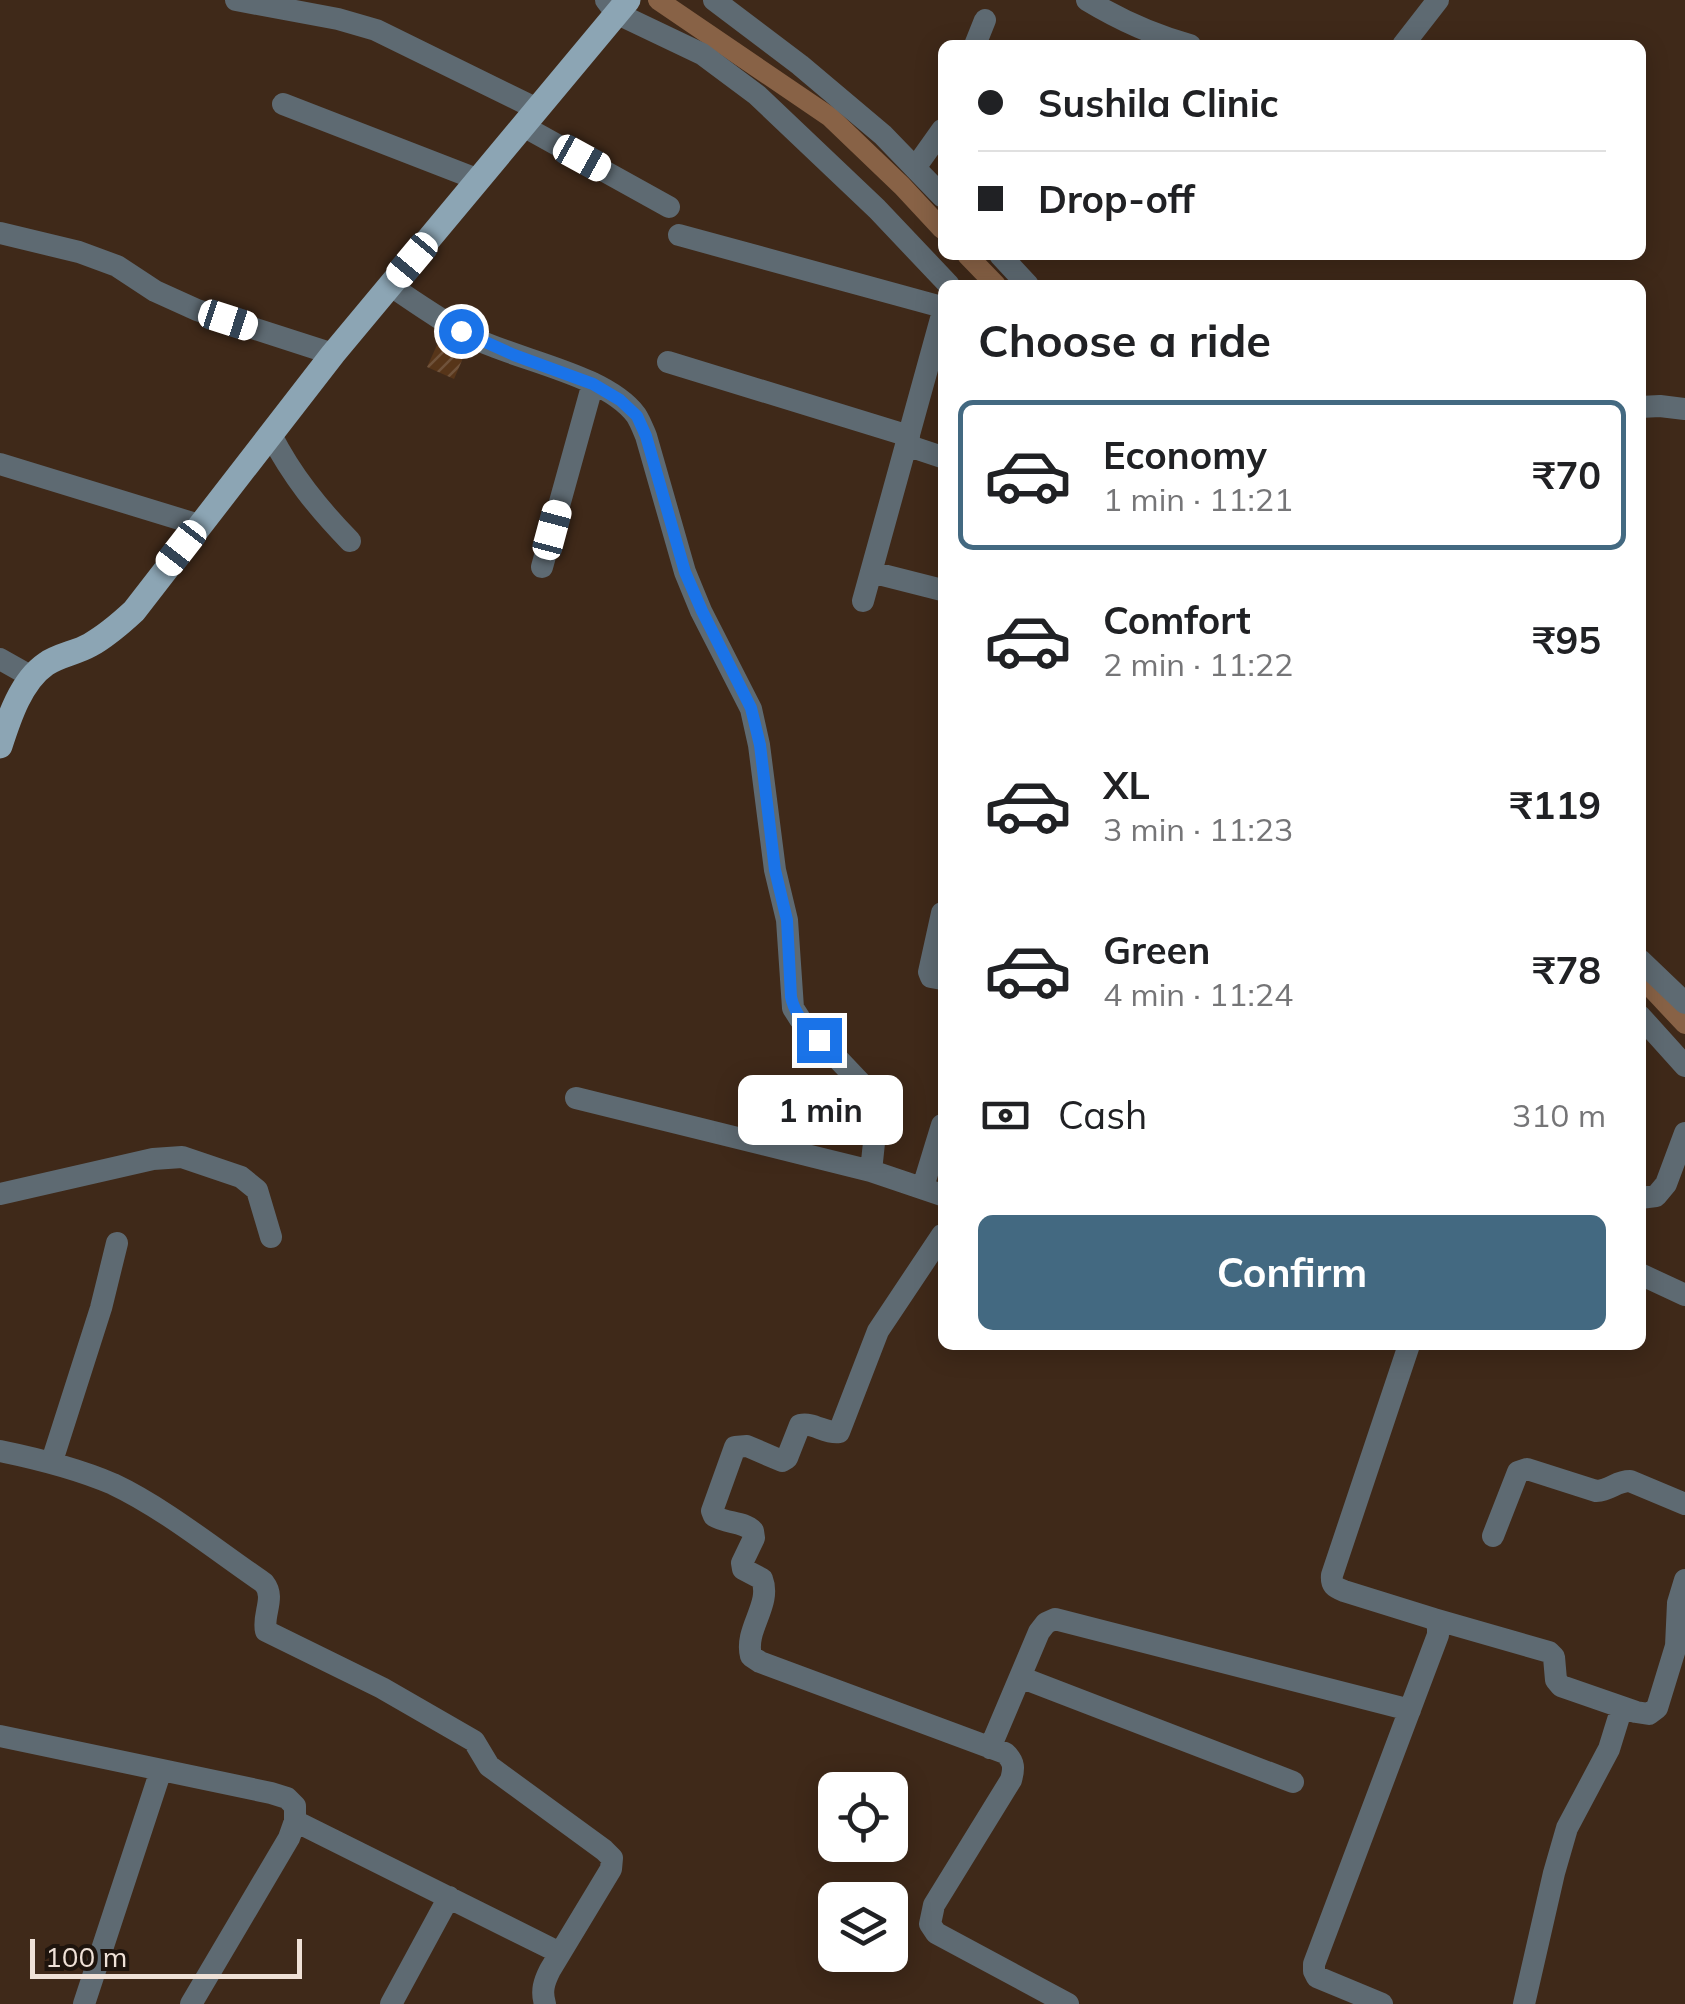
<!DOCTYPE html>
<html lang="en">
<head>
<meta charset="utf-8">
<style>
	body { margin:0; font-family:Mulish,sans-serif; background:#f6f6f6; color:#202124; height:100vh; display:flex; flex-direction:column; font-size:38px; white-space:nowrap }
	* { box-sizing:border-box; margin:0 }
	p { font-size:32px; color:#757577 }
	.icon { flex:none; width:55px; height:55px; fill:none; stroke:currentColor; stroke-width:2; stroke-linecap:round; stroke-linejoin:round }
	.map { position:relative; flex:1; overflow:hidden }
	.drawer { position:absolute; left:938px; top:280px; width:708px; height:1070px; display:flex; flex-direction:column; background:#fff; border-radius:15px; box-shadow:0 5px 25px #0003 }
	.drawer>* { flex:none }
	.guide { position:absolute; left:938px; top:40px; width:708px; height:220px; border-radius:15px; box-shadow:0 5px 25px #0003; display:grid; align-content:center; height:220px; padding:0 40px; background:#fff }
	.controls { position:absolute; left:818px; top:1772px; display:grid; gap:20px }
	.controls a { display:grid; place-items:center; width:90px; height:90px; border-radius:15px; background:#fff; box-shadow:0 5px 25px #0003; font-size:50px }
	.scale { position:absolute; left:30px; bottom:25px; width:272px; box-sizing:border-box; padding-left:10px; border:5px solid #efe1d7; border-top:0; font-size:28px; line-height:35px; white-space:nowrap; color:#efe1d7; -webkit-text-stroke:8px #1e140d; paint-order:stroke }
	.end { position:absolute; width:45px; height:45px; margin:-22px; border:12px solid #1a73e8; background:#fff; box-shadow:0 0 0 5px #fff }
	.from { border-radius:50% }
	.bubble { position:absolute; height:70px; border-radius:15px; background:#fff; box-shadow:0 5px 25px #0003; font-size:32px; font-weight:700; line-height:70px; text-align:center }
	.car { position:absolute; width:30px; height:60px; margin:-30px -15px; border-radius:12px; box-shadow:0 0 8px 2px #0007; background:linear-gradient(#fff 24%,#345 0 40%,#fff 0 76%,#345 0 86%,#fff 0) }
	.guide b { display:flex; align-items:center; gap:35px; height:95px; font-size:38px }
	.guide b+b { border-top:2px solid #e0e0e0 }
	.guide i { width:25px; height:25px; background:#202124 }
	ul { padding:0; list-style:none }
	li { display:flex; align-items:center; gap:30px; height:150px; margin:0 20px 15px; padding:0 20px; border:5px solid transparent; border-radius:15px }
	li div { flex:1 }
	li b { display:block; font-size:38px }
	li em { font-style:normal; font-weight:700 }
	li.on { border-color:#436981 }
	li>.icon { width:90px; height:90px; stroke-width:1.5 }
	h2 { padding:0 40px; font-size:45px; line-height:120px }
	.pay { display:flex; align-items:center; gap:25px; height:110px; padding:0 40px; font-size:38px }
	.pay p { margin-inline-start:auto }
	.action { display:flex; gap:20px; margin-top:auto; padding:20px 40px }
	.action a { flex:1; height:115px; border-radius:15px; background:#436981; color:#fff; font-size:40px; font-weight:700; line-height:115px; text-align:center }
	.map>svg:first-child { display:block }
</style>
</head>
<body>
<div class="map">
<svg width="1685" height="2004" viewBox="0 0 1685 2004">
	<defs>
		<pattern id="building-hatch" width="6" height="6" patternUnits="userSpaceOnUse" patternTransform="scale(2.5)"><rect width="6" height="6" fill="#573519"/><path d="M-1 1l2-2M0 6l6-6M5 7l2-2" fill="none" stroke="#6f523a"/></pattern>
	</defs>
	<rect width="100%" height="100%" fill="#3f2919"/>
	<g fill="none" stroke-linecap="round" stroke-linejoin="round">
		<!-- canal -->
		<path stroke="#886246" stroke-width="20" d="M658,0L830,117L902,186L942,229
			M967,255L996,285
			M1640,976L1685,1024"/>
	</g>
	<!-- building -->
	<path fill="url(#building-hatch)" d="M437,345L463,358L454,379L427,367Z"/>
	<g fill="none" stroke-linecap="round" stroke-linejoin="round">
		<!-- minor -->
		<path stroke="#5e6a72" stroke-width="22" d="M236,0L338,19L376,30L537,109
			M606,0L616,13L702,54L757,95L877,209L949,285
			M714,0L800,65L883,135L942,196
			M1087,0C1120,20 1153,35 1190,45
			M975,45L985,20
			M1403,45L1438,0
			M283,104L479,180
			M523,126L669,207
			M915,168L942,130
			M0,233L79,252L117,266L155,291L197,310L333,354
			M679,235L942,307
			M1000,255L1028,285
			M391,286C419,305 446,324 476,339C521,361 606,375 636,415C640,421 643,429 646,436L685,572L701,611L751,709L759,745L775,870L787,920L793,1008L800,1019L874,1097L878,1105L871,1171L942,1195
			M668,362L909,436
			M1640,407L1660,406L1685,409
			M271,435C292,476 318,508 350,541
			M906,445L942,457
			M0,464L199,525
			M542,567L593,383
			M871,572L942,590
			M863,601L942,315
			M0,659L32,677
			M942,913L929,972L931,977L942,979
			M1640,960L1685,1003
			M1640,1016L1685,1066
			M576,1098L871,1171
			M923,1187L942,1125
			M0,1194L153,1159L182,1157L241,1177L257,1190L271,1237
			M1640,1198L1656,1196L1666,1184L1685,1133
			M942,1235L878,1331L839,1432C825,1434 814,1422 800,1425L787,1458L782,1461L747,1446L735,1447L712,1511L714,1516C727,1524 743,1521 753,1531L754,1538L742,1563L743,1569L762,1579C772,1605 744,1629 751,1656L760,1662L1005,1753C1015,1762 1014,1769 1011,1780L934,1905L930,1924L936,1933L1068,2004
			M1640,1274L1685,1295
			M0,1451C39,1459 76,1468 113,1484C164,1508 217,1551 264,1583C276,1598 262,1614 266,1631L382,1688L474,1741L489,1766L604,1850L612,1858L611,1869L550,1970C544,1982 541,1991 545,2004
			M52,1461L101,1308L117,1243
			M1493,1536L1518,1472L1527,1469L1596,1491C1611,1490 1616,1481 1630,1481L1685,1504
			M1434,1619L1549,1652L1554,1657L1556,1680L1561,1686L1636,1712L1649,1714L1657,1708L1676,1646L1678,1603L1685,1580
			M1020,1677L1293,1782
			M0,1736L271,1793L287,1798L295,1806V1821L289,1838L191,2004
			M990,1748L1039,1632L1046,1623L1055,1619L1410,1710
			M295,1821L560,1953
			M84,2004L161,1770
			M391,2004L449,1897
			M1382,2004L1317,1977L1314,1971V1964L1438,1635V1626L1434,1619L1344,1591C1334,1587 1331,1585 1332,1575L1409,1345
			M1524,2004L1554,1873L1567,1828L1609,1749L1622,1707"/>
		<!-- major -->
		<path stroke="#8ca5b4" stroke-width="25" d="M0,746C9,718 21,681 46,664C59,655 76,653 90,645C106,636 120,624 134,611L333,354L628,0"/>
	</g>
	<g fill="none" stroke-linecap="round" stroke-linejoin="round">
		<!-- route -->
		<path stroke="#1a73e8" stroke-width="12" d="M461,331L514,355L593,384L620,400L637,416L646,436L685,572L702,611L751,708L760,745L775,870L787,920L791,997C795,1015 806,1026 819,1040"/>
	</g>
</svg>
<div class="controls">
<a><svg class="icon" aria-label="locate" viewBox="0 0 24 24"><circle cx="12" cy="12" r="6"/><path d="M12 2v4M12 18v4M2 12h4M18 12h4"/></svg></a>
<a><svg class="icon" aria-label="layers" viewBox="0 0 24 24"><path d="M12 4l9 5-9 5-9-5zM3 14l9 5 9-5"/></svg></a>
</div>
<div class="scale">100 m</div>
<i class="end from" style="left:461px;top:331px"></i>
<i class="end" style="left:819px;top:1040px"></i>
<div class="bubble" style="left:738px;top:1075px;width:165px">1 min</div>
<i class="car" style="left:582px;top:158px;rotate:119deg"></i>
<i class="car" style="left:412px;top:260px;rotate:220deg"></i>
<i class="car" style="left:228px;top:320px;rotate:108deg"></i>
<i class="car" style="left:552px;top:530px;rotate:15deg"></i>
<i class="car" style="left:181px;top:548px;rotate:218deg"></i>
<div class="guide">
<b><i class="from"></i>Sushila Clinic</b>
<b><i></i>Drop-off</b>
</div>
<section class="drawer">
<h2>Choose a ride</h2>
<ul>
<li class="on"><svg class="icon" aria-label="car" viewBox="0 0 24 24"><path d="M5 17H2v-5l4-1 3-4h7l3 4 3 1v5h-3M9 17h6M6 11h13"/><circle cx="7" cy="17" r="2"/><circle cx="17" cy="17" r="2"/></svg><div><b>Economy</b><p>1 min · 11:21</p></div><em>₹70</em></li>
<li><svg class="icon" aria-label="car" viewBox="0 0 24 24"><path d="M5 17H2v-5l4-1 3-4h7l3 4 3 1v5h-3M9 17h6M6 11h13"/><circle cx="7" cy="17" r="2"/><circle cx="17" cy="17" r="2"/></svg><div><b>Comfort</b><p>2 min · 11:22</p></div><em>₹95</em></li>
<li><svg class="icon" aria-label="car" viewBox="0 0 24 24"><path d="M5 17H2v-5l4-1 3-4h7l3 4 3 1v5h-3M9 17h6M6 11h13"/><circle cx="7" cy="17" r="2"/><circle cx="17" cy="17" r="2"/></svg><div><b>XL</b><p>3 min · 11:23</p></div><em>₹119</em></li>
<li><svg class="icon" aria-label="car" viewBox="0 0 24 24"><path d="M5 17H2v-5l4-1 3-4h7l3 4 3 1v5h-3M9 17h6M6 11h13"/><circle cx="7" cy="17" r="2"/><circle cx="17" cy="17" r="2"/></svg><div><b>Green</b><p>4 min · 11:24</p></div><em>₹78</em></li>
</ul>
<div class="pay"><svg class="icon" aria-label="cash" viewBox="0 0 24 24"><path d="M3 7h18v10H3z"/><circle cx="12" cy="12" r="2"/></svg>Cash<p>310 m</p></div>
<div class="action"><a>Confirm</a></div>
</section>
</div>
</body>
</html>
